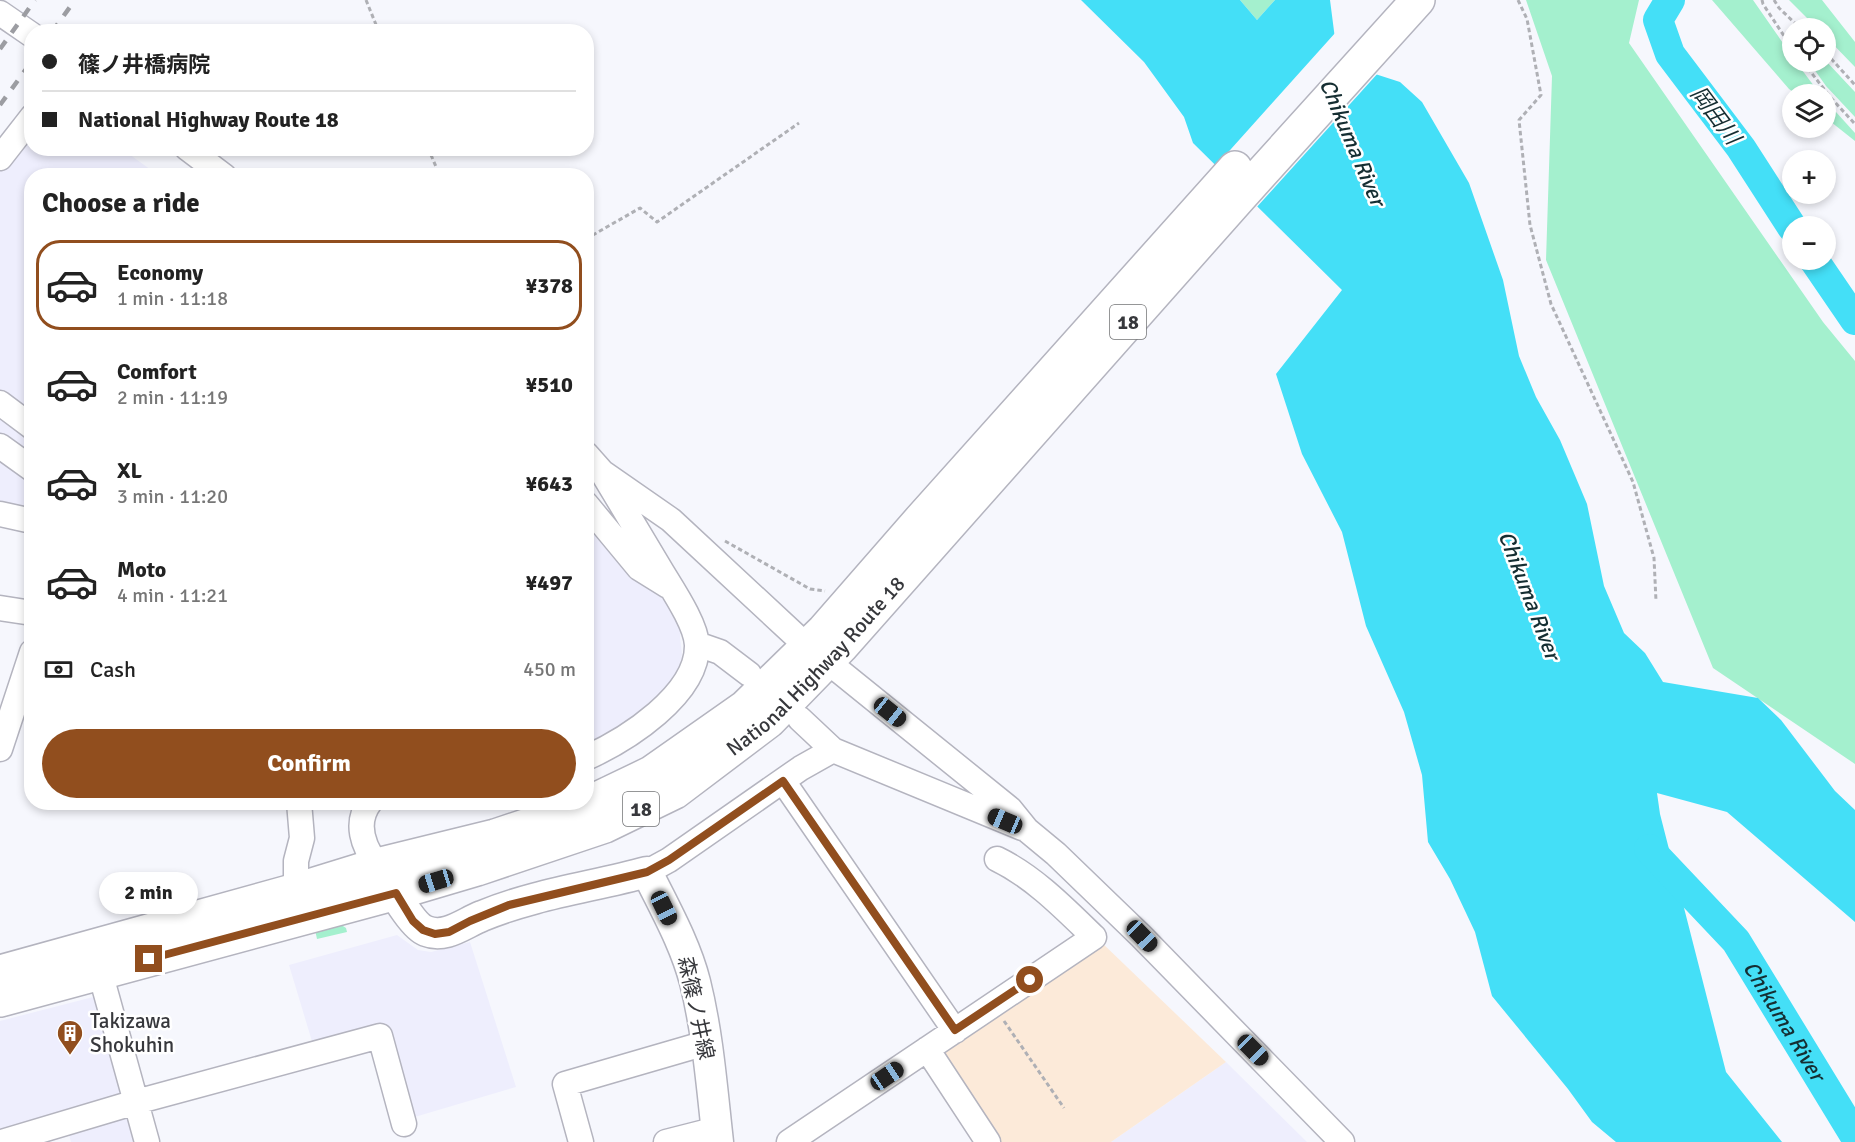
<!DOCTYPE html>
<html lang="en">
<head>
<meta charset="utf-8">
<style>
	body { margin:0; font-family:Signika,"Noto Sans JP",sans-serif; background:#f2f2f2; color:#222; height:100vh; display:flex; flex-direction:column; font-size:22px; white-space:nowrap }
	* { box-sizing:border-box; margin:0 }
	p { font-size:20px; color:#767676 }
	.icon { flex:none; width:33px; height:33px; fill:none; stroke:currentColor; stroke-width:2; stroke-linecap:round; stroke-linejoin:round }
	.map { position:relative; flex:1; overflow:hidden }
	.sheet { position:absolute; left:24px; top:168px; width:570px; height:642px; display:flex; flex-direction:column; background:#fff; border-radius:24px; box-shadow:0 3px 9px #0003 }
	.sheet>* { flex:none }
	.hud { position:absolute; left:24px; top:24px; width:570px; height:132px; border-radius:24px; box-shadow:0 3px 9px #0003; display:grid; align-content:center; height:132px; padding:0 18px; background:#fff }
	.fabs { position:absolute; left:1782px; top:18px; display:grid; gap:12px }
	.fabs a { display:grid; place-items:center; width:54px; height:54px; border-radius:50%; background:#fff; box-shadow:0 3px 9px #0003; font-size:30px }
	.end { position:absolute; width:27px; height:27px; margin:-14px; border:8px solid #914e1e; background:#fff; box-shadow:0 0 0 3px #fff }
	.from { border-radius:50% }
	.bubble { position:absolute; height:42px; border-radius:21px; background:#fff; box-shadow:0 3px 9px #0003; font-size:20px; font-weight:700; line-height:42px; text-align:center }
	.car { position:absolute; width:18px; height:36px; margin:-18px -9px; border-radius:8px; box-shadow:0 0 4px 2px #0007; background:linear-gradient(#222 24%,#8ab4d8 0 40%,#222 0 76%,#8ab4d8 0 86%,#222 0) }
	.hud b { display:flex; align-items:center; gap:21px; height:57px; font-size:22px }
	.hud b+b { border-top:2px solid #e0e0e0 }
	.hud i { width:15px; height:15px; background:#222 }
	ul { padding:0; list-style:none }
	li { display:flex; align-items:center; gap:18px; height:90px; margin:0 12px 9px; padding:0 6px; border:3px solid transparent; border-radius:24px }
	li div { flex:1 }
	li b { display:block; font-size:22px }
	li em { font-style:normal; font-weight:700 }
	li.selected { border-color:#914e1e }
	li>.icon { width:54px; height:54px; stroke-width:1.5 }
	h2 { padding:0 18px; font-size:27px; line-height:72px }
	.pay { display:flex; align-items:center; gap:15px; height:66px; padding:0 18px; font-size:22px }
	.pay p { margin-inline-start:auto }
	.cta { display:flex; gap:12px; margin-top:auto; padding:12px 18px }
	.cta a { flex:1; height:69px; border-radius:36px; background:#914e1e; color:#fff; font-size:24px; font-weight:700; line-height:69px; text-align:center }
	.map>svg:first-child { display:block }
</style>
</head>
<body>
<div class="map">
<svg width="1855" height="1142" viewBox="0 0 1855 1142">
	<rect width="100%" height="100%" fill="#f6f7fd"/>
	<!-- built -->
	<path fill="#eeeefd" d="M31,99L32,148L122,149L158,175L32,176L31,511L0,504V138Z
		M586,513L651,582L681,624L680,638L682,654L680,664L673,680L664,691L632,719L586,746Z
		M397,935L418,950L431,952L470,942L516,1087L408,1119L382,1030L314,1048L289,965Z
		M97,996L128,1099L0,1138V1021Z
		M1226,1062L1307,1142H1111Z
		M131,1109L140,1142H71L67,1128Z"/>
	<!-- medical -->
	<path fill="#fcead9" d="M1100,941L1226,1062L1111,1142H995L942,1062L941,1046Z"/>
	<!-- green -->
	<path fill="#a4f0ce" d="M1240,0H1275L1257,20Z
		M1526,0H1639L1629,43L1823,322L1855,361V764L1713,668L1546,260L1552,76Z
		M1712,0H1753L1792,56V62H1796L1820,94H1796L1789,89Z
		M1789,0H1822L1855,42V67L1826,37V28H1817Z
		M1826,61L1855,92V117L1826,86L1809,62Z
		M1826,101L1855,133V141L1826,118Z
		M334,920L346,928L347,932L317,939L314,925Z"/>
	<!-- water -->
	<path fill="#44dff7" d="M1081,0H1240L1257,20L1275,0H1330L1338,62L1400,82L1422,102L1469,183L1503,280L1519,356L1536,397L1560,440L1587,504L1604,586L1624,633L1645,653L1663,682L1758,698L1781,720L1835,791L1855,810V922L1727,812L1657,793L1660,814L1726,1072L1782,1142H1616L1592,1122L1568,1089L1492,996L1475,932L1450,879L1428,842L1422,775L1404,712L1366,626L1342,532L1302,454L1276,374L1342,290L1193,143L1184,117L1144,62Z"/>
	<!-- pier -->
	<path fill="#f6f7fd" d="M1336,32L1341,60L1379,72L1255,209L1214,168Z"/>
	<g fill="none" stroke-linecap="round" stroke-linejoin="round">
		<!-- river -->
		<g stroke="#44dff7" stroke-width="30">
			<path d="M1670,0L1658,20L1670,54L1741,148L1792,227"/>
			<path d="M1814,260L1855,320"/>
			<path id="s1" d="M1649,849L1736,941L1855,1136"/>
		</g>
		<!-- minor casing -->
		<g stroke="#b4b4bf" stroke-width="27">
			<path id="minor" d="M0,13L32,35
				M187,148L224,176
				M0,158L32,117
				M0,403L32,427
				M0,446L32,469
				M586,454L602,472L671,520L797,637
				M586,504L639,568L668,586
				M0,514L32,521
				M0,608L32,613
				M697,644L720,652L749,674
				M838,670L1010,809L1027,830L1056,854L1141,936L1342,1142
				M800,719L833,750L1022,828
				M0,749L32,652
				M586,758C626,740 698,695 697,645C696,623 670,586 659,567C640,535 621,504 602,472
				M783,781L955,1031
				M370,802C354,823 363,846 377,865
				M647,872L669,860L801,768L833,750
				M296,890V861L302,838L299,802
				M100,972L147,1142
				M927,1049L988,1142
				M2,1142L136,1102L380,1036L404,1124
				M581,1142L565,1084L706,1043
				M666,1142L717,1129
				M789,1142L1094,937C1064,908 1034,877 997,859"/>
		</g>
		<!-- major casing -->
		<g stroke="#b4b4bf" stroke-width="33">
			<path id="major" d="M382,873C391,887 412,926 426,931C446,939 464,923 482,916C535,894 592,887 647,872C664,907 685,943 695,982C708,1034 712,1089 718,1142"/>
		</g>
		<!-- highway casing -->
		<g stroke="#b4b4bf" stroke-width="36">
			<g id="highway">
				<path d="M0,972L296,890L377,865L495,836L576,809L651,773L745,707L823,631L919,521L1235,168"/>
				<path id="s2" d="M0,1000L396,893L477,869L605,826L675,792L769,721L841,647L1239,198L1418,0"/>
			</g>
		</g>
		<!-- path -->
		<path stroke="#afb0b5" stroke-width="3" stroke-dasharray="4.5 3" stroke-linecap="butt" d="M366,0L379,32
			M1518,0L1527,19L1541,95L1519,120L1530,225L1551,304L1633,482L1654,558L1656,601
			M1762,0L1763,4L1792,48
			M1774,0L1779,8L1800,28
			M1826,53L1855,85
			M1803,62L1831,98L1855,124
			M428,148L440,176
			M586,239L640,208L657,222L799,123
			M725,541L810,589L825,591
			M1004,1021L1064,1108"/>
		<!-- minor -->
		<use href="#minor" stroke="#fff" stroke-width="24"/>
		<!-- major -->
		<use href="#major" stroke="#fff" stroke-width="30"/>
		<!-- highway -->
		<use href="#highway" stroke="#fff" stroke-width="33"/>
		<!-- rail -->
		<path stroke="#9c9da2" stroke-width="4.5" stroke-dasharray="10 10" stroke-linecap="butt" d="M52,32L75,0
			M0,49L35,0
			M0,105L32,61"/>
	</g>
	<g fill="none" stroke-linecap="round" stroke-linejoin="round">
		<!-- route -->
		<path stroke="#914e1e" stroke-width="8" d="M149,959L396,893L413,921L423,930L435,934L449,932L470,921L509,905L647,872L669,860L783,781L955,1030L1030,980"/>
	</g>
	<!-- icons -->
	<defs>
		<g id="building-pin" transform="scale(1.35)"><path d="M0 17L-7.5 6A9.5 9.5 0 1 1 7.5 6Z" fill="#914e1e" stroke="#fff"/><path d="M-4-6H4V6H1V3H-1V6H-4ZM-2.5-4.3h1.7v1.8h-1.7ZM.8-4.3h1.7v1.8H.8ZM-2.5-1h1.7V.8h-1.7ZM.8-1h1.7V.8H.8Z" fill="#fff"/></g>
	</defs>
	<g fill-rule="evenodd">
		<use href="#building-pin" x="70" y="1033"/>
	</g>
	<g text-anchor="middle" stroke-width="5" stroke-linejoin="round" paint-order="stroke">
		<!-- shield labels -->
		<g fill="#fff" stroke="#737476" stroke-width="1.5">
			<rect x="1110" y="305" width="36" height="34" rx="4.5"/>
			<rect x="623" y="792" width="36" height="34" rx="4.5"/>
		</g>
		<g font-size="20" font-weight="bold" fill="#37383c">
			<text x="1128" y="329">18</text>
			<text x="641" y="816">18</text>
		</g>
		<!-- street labels -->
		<g font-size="21" fill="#37383c" stroke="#fff">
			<text dy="7" stroke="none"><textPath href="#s2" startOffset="897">National Highway Route 18</textPath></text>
			<text transform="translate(696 1008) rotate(78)" y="7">森篠ノ井線</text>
		</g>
		<!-- poi labels -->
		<g font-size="21" fill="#37383c" stroke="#fff" text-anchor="start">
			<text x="90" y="1028">Takizawa<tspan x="90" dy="24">Shokuhin</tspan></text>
		</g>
		<!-- water labels -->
		<g font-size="22" font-style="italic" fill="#152e32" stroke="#fff">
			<text transform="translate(1716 115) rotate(53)" y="8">岡田川</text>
			<text transform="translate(1353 142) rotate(67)" y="8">Chikuma River</text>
			<text transform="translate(1530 595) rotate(69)" y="8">Chikuma River</text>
			<text dy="8" stroke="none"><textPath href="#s1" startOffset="220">Chikuma River</textPath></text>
		</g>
	</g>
</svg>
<div class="fabs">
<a><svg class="icon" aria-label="locate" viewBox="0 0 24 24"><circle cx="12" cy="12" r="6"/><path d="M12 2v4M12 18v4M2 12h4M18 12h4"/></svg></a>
<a><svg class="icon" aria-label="layers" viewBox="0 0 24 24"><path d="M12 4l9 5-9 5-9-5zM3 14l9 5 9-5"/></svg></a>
<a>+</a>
<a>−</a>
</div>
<i class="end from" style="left:1030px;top:980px"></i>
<i class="end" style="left:149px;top:959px"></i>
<div class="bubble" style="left:99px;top:872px;width:99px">2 min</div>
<i class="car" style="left:890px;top:712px;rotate:129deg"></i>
<i class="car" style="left:1005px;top:821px;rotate:293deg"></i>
<i class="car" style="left:436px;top:881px;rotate:253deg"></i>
<i class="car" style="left:664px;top:908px;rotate:154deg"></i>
<i class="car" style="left:1142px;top:936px;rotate:136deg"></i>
<i class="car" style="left:1253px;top:1050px;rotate:135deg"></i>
<i class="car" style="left:887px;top:1076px;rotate:56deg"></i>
<div class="hud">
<b><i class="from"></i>篠ノ井橋病院</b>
<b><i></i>National Highway Route 18</b>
</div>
<section class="sheet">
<h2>Choose a ride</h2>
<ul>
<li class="selected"><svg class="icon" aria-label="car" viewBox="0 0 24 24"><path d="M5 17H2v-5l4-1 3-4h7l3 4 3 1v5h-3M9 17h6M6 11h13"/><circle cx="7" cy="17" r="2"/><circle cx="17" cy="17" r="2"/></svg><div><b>Economy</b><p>1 min · 11:18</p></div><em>¥378</em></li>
<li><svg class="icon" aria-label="car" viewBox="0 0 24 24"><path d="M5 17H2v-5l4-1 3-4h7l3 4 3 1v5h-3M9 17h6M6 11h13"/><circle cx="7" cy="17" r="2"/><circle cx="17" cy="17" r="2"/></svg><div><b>Comfort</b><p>2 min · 11:19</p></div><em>¥510</em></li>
<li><svg class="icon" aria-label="car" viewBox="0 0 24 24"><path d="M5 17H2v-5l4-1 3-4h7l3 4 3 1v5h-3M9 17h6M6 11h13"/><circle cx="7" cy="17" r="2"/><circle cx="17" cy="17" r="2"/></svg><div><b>XL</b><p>3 min · 11:20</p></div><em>¥643</em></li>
<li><svg class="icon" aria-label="car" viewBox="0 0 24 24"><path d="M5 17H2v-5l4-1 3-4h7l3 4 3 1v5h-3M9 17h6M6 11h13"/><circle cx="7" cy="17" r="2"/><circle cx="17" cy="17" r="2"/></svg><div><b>Moto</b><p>4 min · 11:21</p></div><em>¥497</em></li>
</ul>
<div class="pay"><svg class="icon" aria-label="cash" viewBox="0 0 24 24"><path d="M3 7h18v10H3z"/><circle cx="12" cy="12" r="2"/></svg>Cash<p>450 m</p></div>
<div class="cta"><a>Confirm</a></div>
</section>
</div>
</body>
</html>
